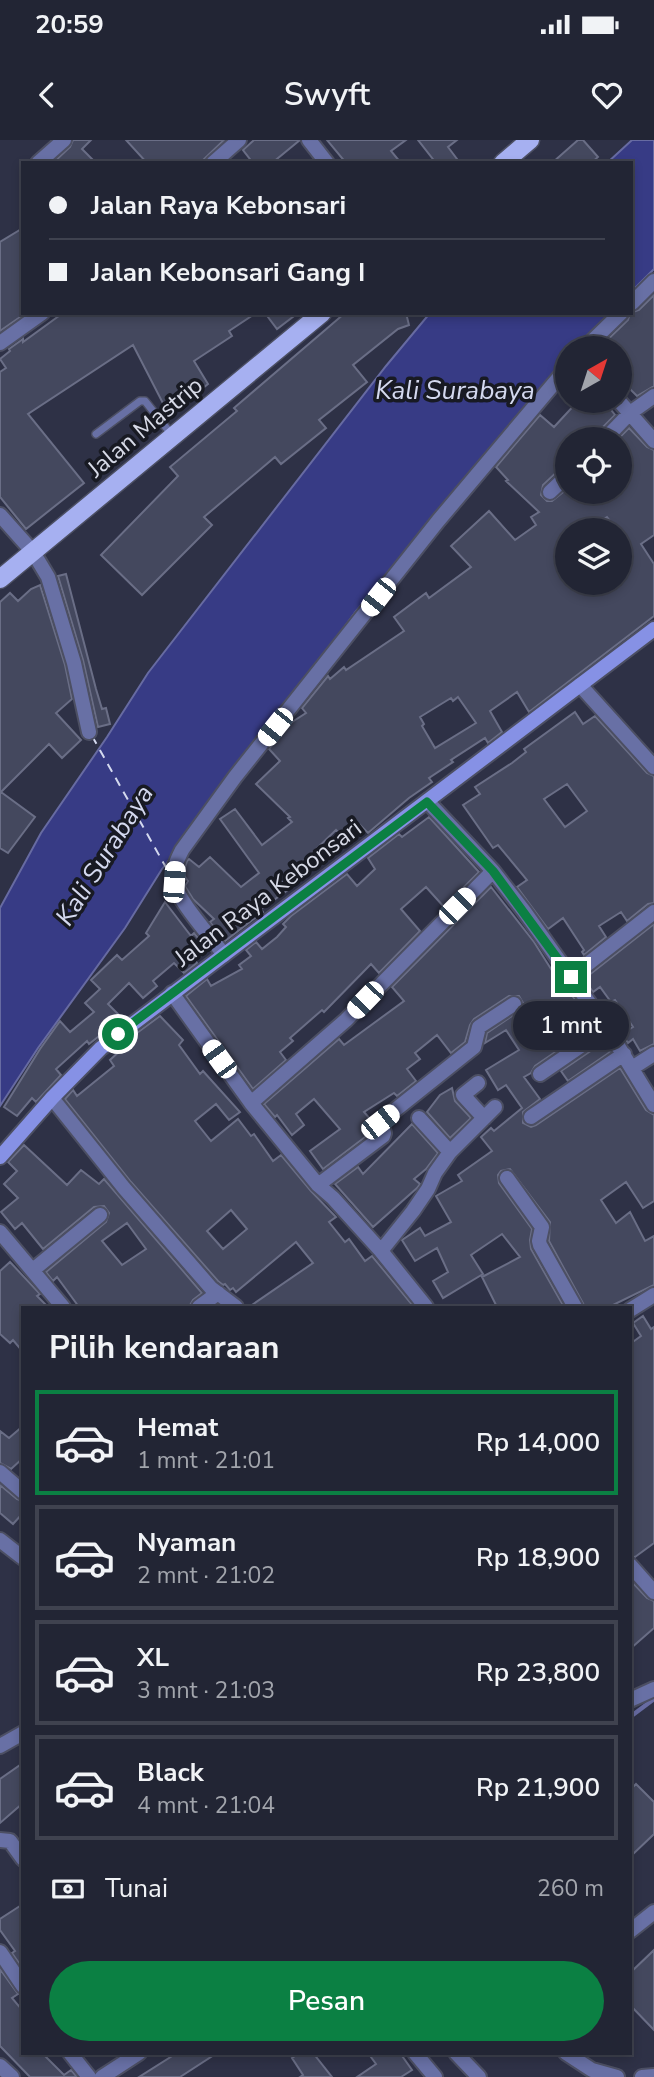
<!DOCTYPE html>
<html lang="id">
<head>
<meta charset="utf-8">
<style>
	body { margin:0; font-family:"Nunito Sans",sans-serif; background:#2e3140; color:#f1f3f6; height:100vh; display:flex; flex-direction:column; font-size:26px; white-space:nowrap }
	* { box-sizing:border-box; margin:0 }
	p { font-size:23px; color:#a2a5ac }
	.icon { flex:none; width:38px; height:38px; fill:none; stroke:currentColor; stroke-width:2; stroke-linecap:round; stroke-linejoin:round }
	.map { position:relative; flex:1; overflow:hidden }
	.details { position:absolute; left:21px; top:1166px; width:611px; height:749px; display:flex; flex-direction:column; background:#222534; border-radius:0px; box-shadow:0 4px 10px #0003,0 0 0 2px #3f424f }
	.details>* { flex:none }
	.top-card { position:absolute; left:21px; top:21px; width:612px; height:154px; border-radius:0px; box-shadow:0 4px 10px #0003,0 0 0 2px #3f424f; display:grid; align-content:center; height:154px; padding:0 28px; background:#222534 }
	.needle { width:46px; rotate:39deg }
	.tools { position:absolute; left:555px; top:196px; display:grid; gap:14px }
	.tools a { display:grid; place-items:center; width:77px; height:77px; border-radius:50%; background:#222534; box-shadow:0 4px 10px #0003,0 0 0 2px #3f424f; font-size:35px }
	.end { position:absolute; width:32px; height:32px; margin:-16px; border:9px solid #0b8043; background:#fff; box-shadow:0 0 0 4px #fff }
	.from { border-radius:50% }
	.bubble { position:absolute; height:49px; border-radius:24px; background:#222534; box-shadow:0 4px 10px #0003,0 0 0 2px #3f424f; font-size:23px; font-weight:600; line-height:49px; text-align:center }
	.car { position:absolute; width:21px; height:42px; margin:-21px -10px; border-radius:9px; box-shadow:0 0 5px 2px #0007; background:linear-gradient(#fff 24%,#345 0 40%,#fff 0 76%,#345 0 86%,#fff 0) }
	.top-card b { display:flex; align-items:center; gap:24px; height:66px; font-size:26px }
	.top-card b+b { border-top:2px solid #3f424f }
	.top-card i { width:18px; height:18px; background:#f1f3f6 }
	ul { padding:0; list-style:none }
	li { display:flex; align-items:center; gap:21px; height:105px; margin:0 14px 10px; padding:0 14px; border:4px solid #3f424f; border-radius:0px }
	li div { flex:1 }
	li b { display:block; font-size:26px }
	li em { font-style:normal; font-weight:600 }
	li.active { border-color:#0b8043 }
	li>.icon { width:63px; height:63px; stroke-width:1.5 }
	h2 { padding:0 28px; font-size:32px; line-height:84px }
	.pay { display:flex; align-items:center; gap:18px; height:77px; padding:0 28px; font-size:26px }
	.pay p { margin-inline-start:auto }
	.button { display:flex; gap:14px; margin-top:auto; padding:14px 28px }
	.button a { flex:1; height:80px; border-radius:42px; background:#0b8043; color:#fff; font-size:28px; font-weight:600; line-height:80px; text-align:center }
	.status { display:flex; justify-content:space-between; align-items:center; height:49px; padding:0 35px; background:#222534; direction:ltr }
	.status svg { height:19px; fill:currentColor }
	header { display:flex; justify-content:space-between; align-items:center; height:91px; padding:0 28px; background:#222534; font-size:32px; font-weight:600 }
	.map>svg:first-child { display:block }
</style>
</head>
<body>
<div class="status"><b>20:59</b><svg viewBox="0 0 49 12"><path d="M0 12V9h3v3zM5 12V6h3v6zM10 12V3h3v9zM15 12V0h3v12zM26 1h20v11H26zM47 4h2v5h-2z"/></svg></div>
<header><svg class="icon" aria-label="back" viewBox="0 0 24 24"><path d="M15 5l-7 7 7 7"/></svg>Swyft<svg class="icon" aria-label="heart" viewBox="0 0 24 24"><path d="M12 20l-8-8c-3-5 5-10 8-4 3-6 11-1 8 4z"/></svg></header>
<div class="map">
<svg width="654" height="1937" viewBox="0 0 654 1937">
	<rect width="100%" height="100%" fill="#2e3146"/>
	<!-- water -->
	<path fill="#373b85" stroke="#676ba2" stroke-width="2" d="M632,0H654V129L632,151V23H607Z
		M430,173H612L582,208H567V226L356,471L237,634L162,729L125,788L38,908L0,966V768L41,693L107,597L148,533L386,226Z"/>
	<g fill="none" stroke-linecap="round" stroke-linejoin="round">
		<!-- stream -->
		<path stroke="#676ba2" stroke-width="4.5" d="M630,1577L654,1559"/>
		<!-- ferry -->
		<path stroke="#d4d9ef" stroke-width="2" stroke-dasharray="9 7" stroke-linecap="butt" d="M92,596L168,731"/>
	</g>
	<!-- building -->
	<path fill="#44485e" stroke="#6a6e86" stroke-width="2" fill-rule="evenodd" d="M73,0H91L82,9L96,23H53L70,7Z
		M126,0H224L200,23H147Z
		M254,0H300L272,23H253L243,10Z
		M327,0H406L391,11L401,23H346Z
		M418,0H457L448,7L460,23H436Z
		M578,0H583L598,17L591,23H552Z
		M23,88V175L0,191V102Z
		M654,155V246L637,256L620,239V208H599L628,180L630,173L639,170Z
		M63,173H256L229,191L232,196L194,221L208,244L169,275L133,205L28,274L84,343L26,389L0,357V232L6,228L0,219L10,211L9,209L23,199V202Z
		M265,173H298L277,189Z
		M345,173H406L409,185L398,189L353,225L367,242L319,280L326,288L281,324L275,317L204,377L212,385L142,455L101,415L178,336L170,327L237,271L234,268Z
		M578,261H604L615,275L598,292L596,299H567V327L560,329L543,345L541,355L547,361H552L567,349V352H620V340L630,332L620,320L618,299L629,288L647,307L654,310V395L641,404L654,424V476L529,572L517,552L490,571L502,592L488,603L485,598L451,620L453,622L429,638L432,642L409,658L368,693L360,685L345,699L336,690L308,717L280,739L288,750L261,769L263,772L225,801L210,782L214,779L193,759L185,746L188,741L183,734L187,721L189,719L199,727L210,717L241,747L259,733L220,679L235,669L262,705L292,682L288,678L290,677L256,644L280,621L269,609L289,584L306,573L302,568L328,536L330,539L344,527L346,530L404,491L394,477L426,453L429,458L471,427L451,406L489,371L515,400L536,385L531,377L539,372L506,341L508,340L496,327L540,275L554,287ZM607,377L617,390H620V443H567V390H587ZM458,557L476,583L435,608L422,586L424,584L420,577L451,558L453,561Z
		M66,434L96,549L102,569L106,568L110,584L98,587L83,520L58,436Z
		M40,445L65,525L72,559L56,573L81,600L62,618L49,604L1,652L35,677L8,713L0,708V462L10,453L18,461L31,449Z
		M575,572L583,584L595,576L647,633L654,636V763L648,764L627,781L621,772L599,786L606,797L584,815L582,812L584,810L563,778L548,789L517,747L527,740L498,705L493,708L463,665L480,654L475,647L512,623L526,612L524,609ZM567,644L587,671L565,687L544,659Z
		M429,677L479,732L444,767L426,747L401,769L420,791L379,833L371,824L324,872L322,870L290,898L293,901L280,912L286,920L253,949L186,856L207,839L211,846L242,829L239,825L251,816L246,810L256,802L262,809L277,797L286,787L283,784L291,776L347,734L357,746L375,729L368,718L399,694L402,697Z
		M491,747L534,802L563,848L565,846L582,869L570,877L580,895L535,926L531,933L524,937L540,959L523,972V983L531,987L536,985L620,928L646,970L654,975V1061L643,1068L626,1042L601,1060L616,1083L630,1072L645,1101L654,1096V1145L609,1167H585L549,1101L550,1082L510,1029L501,1031L498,1035L499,1043L532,1089L530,1100L531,1109L564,1167H497L482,1137L520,1117L502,1094L471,1115L483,1134L443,1158L433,1141L448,1132L437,1108L415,1121L402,1100L420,1088L425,1096L451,1082L436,1056L462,1041L458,1035L492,1011L481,997L491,988L494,991L522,968L506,945L498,950L486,930L519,910L506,890L485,903L487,893L522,869L523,863L519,856H509L474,879L470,885L465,902L451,913L437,895L415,913L420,919L407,929L416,941L397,956L394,953L364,972L371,980L373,991L323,1029L310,1011L340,989L314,959L296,974L304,985L292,995L277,975L275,977L264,964L339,899L344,905L404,861L392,847Z
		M165,762L191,796L194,793L208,810L195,820L197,823L184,833L174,823L153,841L157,846L143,858L129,843L108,864L122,878L89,904L87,901L56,929L61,935L36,962L32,958L17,976L4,967L40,909L60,881L70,892L94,872L85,863L100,849L91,840L117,815L122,820L149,796L146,793Z
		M654,784V904L640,911L633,899L628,903L622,894L633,887L615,860L611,862L600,847L593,852L584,839Z
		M160,876L183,900L179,905L200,934L203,931L240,972L229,980L216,964L195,981L211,1001L238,979L251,996L254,994L273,1021L281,1015L311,1051L336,1077L329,1082L345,1102L349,1099L365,1121L372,1116L414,1167H249L313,1123L296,1102L236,1152L233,1148L230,1150L225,1144L223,1145L218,1141L131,1042L65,959L73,950L77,956L114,926L110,920L121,910L118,907ZM231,1070L247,1089L223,1109L207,1091Z
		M604,902L610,912L568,941L561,931Z
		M452,948L455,961L471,978L450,998L427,972L440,955Z
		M412,984L438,1013L426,1029L414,1039L420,1044L417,1048L373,1087L335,1044L358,1027L363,1034Z
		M24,1005L67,1045L81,1030L99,1044L104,1039L202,1153L193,1160L189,1167H79L57,1137L53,1141L46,1132L106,1082L109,1073L104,1066L94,1067L43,1109L22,1083L15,1089L1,1072L18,1058L4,1044L17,1031L8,1022ZM127,1083L146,1109L122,1125L102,1101Z
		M10,1122L40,1154L37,1156L48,1167H23V1212L13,1200L10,1203L0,1194V1131Z
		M643,1176L651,1189L654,1187V1403L635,1417L630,1416V1204L641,1196L633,1183Z
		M23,1286V1318L11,1329L0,1323V1291L9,1298Z
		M0,1345L17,1359L23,1361V1373L13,1384L0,1373Z
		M630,1440L647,1458L654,1461V1488L630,1509Z
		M23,1623V1663L0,1683V1639Z
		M636,1644L654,1662V1694L630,1717V1650Z
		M23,1764V1824L21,1826L12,1813L15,1811L0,1790V1779Z
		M654,1810V1890L630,1865V1833Z
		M0,1829L18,1854L12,1858L23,1871V1913H42L64,1935L71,1930L77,1937H30L0,1906Z
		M177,1913H217L180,1937H139Z
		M300,1913H313L332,1937H300L303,1935L292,1918Z
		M368,1913H400L412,1930L401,1937H357L376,1924Z"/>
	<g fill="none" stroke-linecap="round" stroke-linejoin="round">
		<!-- service casing -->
		<g stroke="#4c4f63" stroke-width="10">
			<path id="service" d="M96,294L140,261H145L172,295"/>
		</g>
		<!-- minor casing -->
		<g stroke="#4c4f63" stroke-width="18">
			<path id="minor" d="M309,0L327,23
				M38,23L64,0
				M213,23L239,0
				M632,163L654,141
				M0,203L42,173
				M585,208L621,173
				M619,261L654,301
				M605,299L630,273L654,256
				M550,352L567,336
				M0,375L33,412L48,437L74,523L89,592
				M580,545L654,627
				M427,661L493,731L524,771L607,888L654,965
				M224,815C212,798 177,760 174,742C172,730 177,720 182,710L235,637L438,381L567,228
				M571,837L654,772
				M172,853L251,963L318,1045L333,1058L381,1111L426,1167
				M632,928L654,914
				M540,934L607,888
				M478,943L463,955L484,978
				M52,958L124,1048L211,1148L236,1167
				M251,963L346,880L493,731
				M531,977L624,914
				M419,978L450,1012
				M507,1038L542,1087L539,1101L540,1105L575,1167
				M318,1045L383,996L384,993L380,982L474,907L479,887L514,864
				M0,1092L63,1167
				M381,1111L413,1071L428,1049L435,1033L450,1012L495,967
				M33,1130L100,1075
				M199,1167L218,1153
				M0,1332L23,1352
				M630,1425L654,1452
				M630,1560L654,1549
				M0,1700L10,1701L23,1719
				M630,1791L654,1772
				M0,1812L23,1846
				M70,1913L89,1937
				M415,1913L435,1937
				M566,1913L592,1930L617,1937
				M0,1926L12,1937
				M102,1937L139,1913
				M642,1937L654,1936"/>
		</g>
		<!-- tertiary casing -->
		<g stroke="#4c4f63" stroke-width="18">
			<path id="tertiary" d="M630,1170L654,1155
				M0,1400L23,1418
				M0,1606L23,1593
				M456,1913L479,1937"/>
		</g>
		<!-- secondary casing -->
		<g stroke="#4c4f63" stroke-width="18">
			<path id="secondary" d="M0,1017L52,958L101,908L654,489"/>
		</g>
		<!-- primary casing -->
		<g stroke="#4c4f63" stroke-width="21">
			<path id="primary" d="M503,23L530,0
				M0,439L322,173"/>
		</g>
		<!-- service -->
		<use href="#service" stroke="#6870a5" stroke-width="7"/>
		<!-- minor -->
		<use href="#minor" stroke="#6870a5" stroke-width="14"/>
		<!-- tertiary -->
		<use href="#tertiary" stroke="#6870a5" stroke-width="14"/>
		<!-- secondary -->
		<use href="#secondary" stroke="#8691e5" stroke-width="14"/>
		<!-- primary -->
		<use href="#primary" stroke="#a6b0f1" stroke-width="18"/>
	</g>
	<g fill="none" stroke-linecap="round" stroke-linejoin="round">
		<!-- route -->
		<path stroke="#0b8043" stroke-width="9" d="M118,894L427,662L493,731L571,837"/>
	</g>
	<g text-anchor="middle" stroke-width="7" stroke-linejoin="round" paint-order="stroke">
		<!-- street labels -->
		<g font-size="24" fill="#d7dae7" stroke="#181a23">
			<text transform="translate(145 287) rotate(-40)" y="8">Jalan Mastrip</text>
			<text transform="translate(268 753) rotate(-37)" y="8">Jalan Raya Kebonsari</text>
		</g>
		<!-- water labels -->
		<g font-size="26" font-style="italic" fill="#d4d9ef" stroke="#181a23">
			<text x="455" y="259">Kali Surabaya</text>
			<text transform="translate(104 715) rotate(-58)" y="9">Kali Surabaya</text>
		</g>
	</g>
</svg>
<div class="tools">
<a><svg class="needle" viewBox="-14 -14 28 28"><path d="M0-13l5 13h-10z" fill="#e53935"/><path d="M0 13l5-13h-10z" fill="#a2a5ac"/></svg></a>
<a><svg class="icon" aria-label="locate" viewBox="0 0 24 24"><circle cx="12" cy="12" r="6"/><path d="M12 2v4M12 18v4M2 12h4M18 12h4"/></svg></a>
<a><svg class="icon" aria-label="layers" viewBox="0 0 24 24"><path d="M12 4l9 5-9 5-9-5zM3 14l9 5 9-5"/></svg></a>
</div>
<i class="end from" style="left:118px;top:894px"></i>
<i class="end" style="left:571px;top:837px"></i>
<div class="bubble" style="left:513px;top:861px;width:116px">1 mnt</div>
<i class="car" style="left:378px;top:457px;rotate:218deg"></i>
<i class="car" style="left:275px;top:587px;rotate:219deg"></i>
<i class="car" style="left:174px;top:742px;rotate:4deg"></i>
<i class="car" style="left:457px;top:766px;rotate:45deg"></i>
<i class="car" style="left:365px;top:860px;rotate:224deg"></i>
<i class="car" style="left:219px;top:919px;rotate:324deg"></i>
<i class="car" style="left:380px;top:982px;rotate:52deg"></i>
<div class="top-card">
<b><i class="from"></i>Jalan Raya Kebonsari</b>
<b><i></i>Jalan Kebonsari Gang I</b>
</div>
<section class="details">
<h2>Pilih kendaraan</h2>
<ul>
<li class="active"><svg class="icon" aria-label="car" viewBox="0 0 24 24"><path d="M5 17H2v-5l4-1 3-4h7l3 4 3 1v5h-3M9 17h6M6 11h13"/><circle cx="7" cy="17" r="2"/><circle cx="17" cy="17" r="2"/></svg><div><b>Hemat</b><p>1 mnt · 21:01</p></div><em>Rp 14,000</em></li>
<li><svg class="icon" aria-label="car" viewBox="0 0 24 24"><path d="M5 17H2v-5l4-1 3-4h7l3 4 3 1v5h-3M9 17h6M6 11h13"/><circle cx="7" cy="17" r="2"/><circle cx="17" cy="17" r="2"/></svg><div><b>Nyaman</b><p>2 mnt · 21:02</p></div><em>Rp 18,900</em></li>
<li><svg class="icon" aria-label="car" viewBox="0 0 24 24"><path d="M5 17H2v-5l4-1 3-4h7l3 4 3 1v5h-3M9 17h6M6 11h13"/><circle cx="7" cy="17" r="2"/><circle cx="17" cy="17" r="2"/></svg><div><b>XL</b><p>3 mnt · 21:03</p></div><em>Rp 23,800</em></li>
<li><svg class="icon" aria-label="car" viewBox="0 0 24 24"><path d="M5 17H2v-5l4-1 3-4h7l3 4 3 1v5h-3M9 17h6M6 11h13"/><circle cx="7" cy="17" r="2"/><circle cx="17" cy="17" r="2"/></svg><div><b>Black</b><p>4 mnt · 21:04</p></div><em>Rp 21,900</em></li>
</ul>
<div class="pay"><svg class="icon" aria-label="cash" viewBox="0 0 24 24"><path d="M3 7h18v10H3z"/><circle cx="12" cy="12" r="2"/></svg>Tunai<p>260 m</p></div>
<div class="button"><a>Pesan</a></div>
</section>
</div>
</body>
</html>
